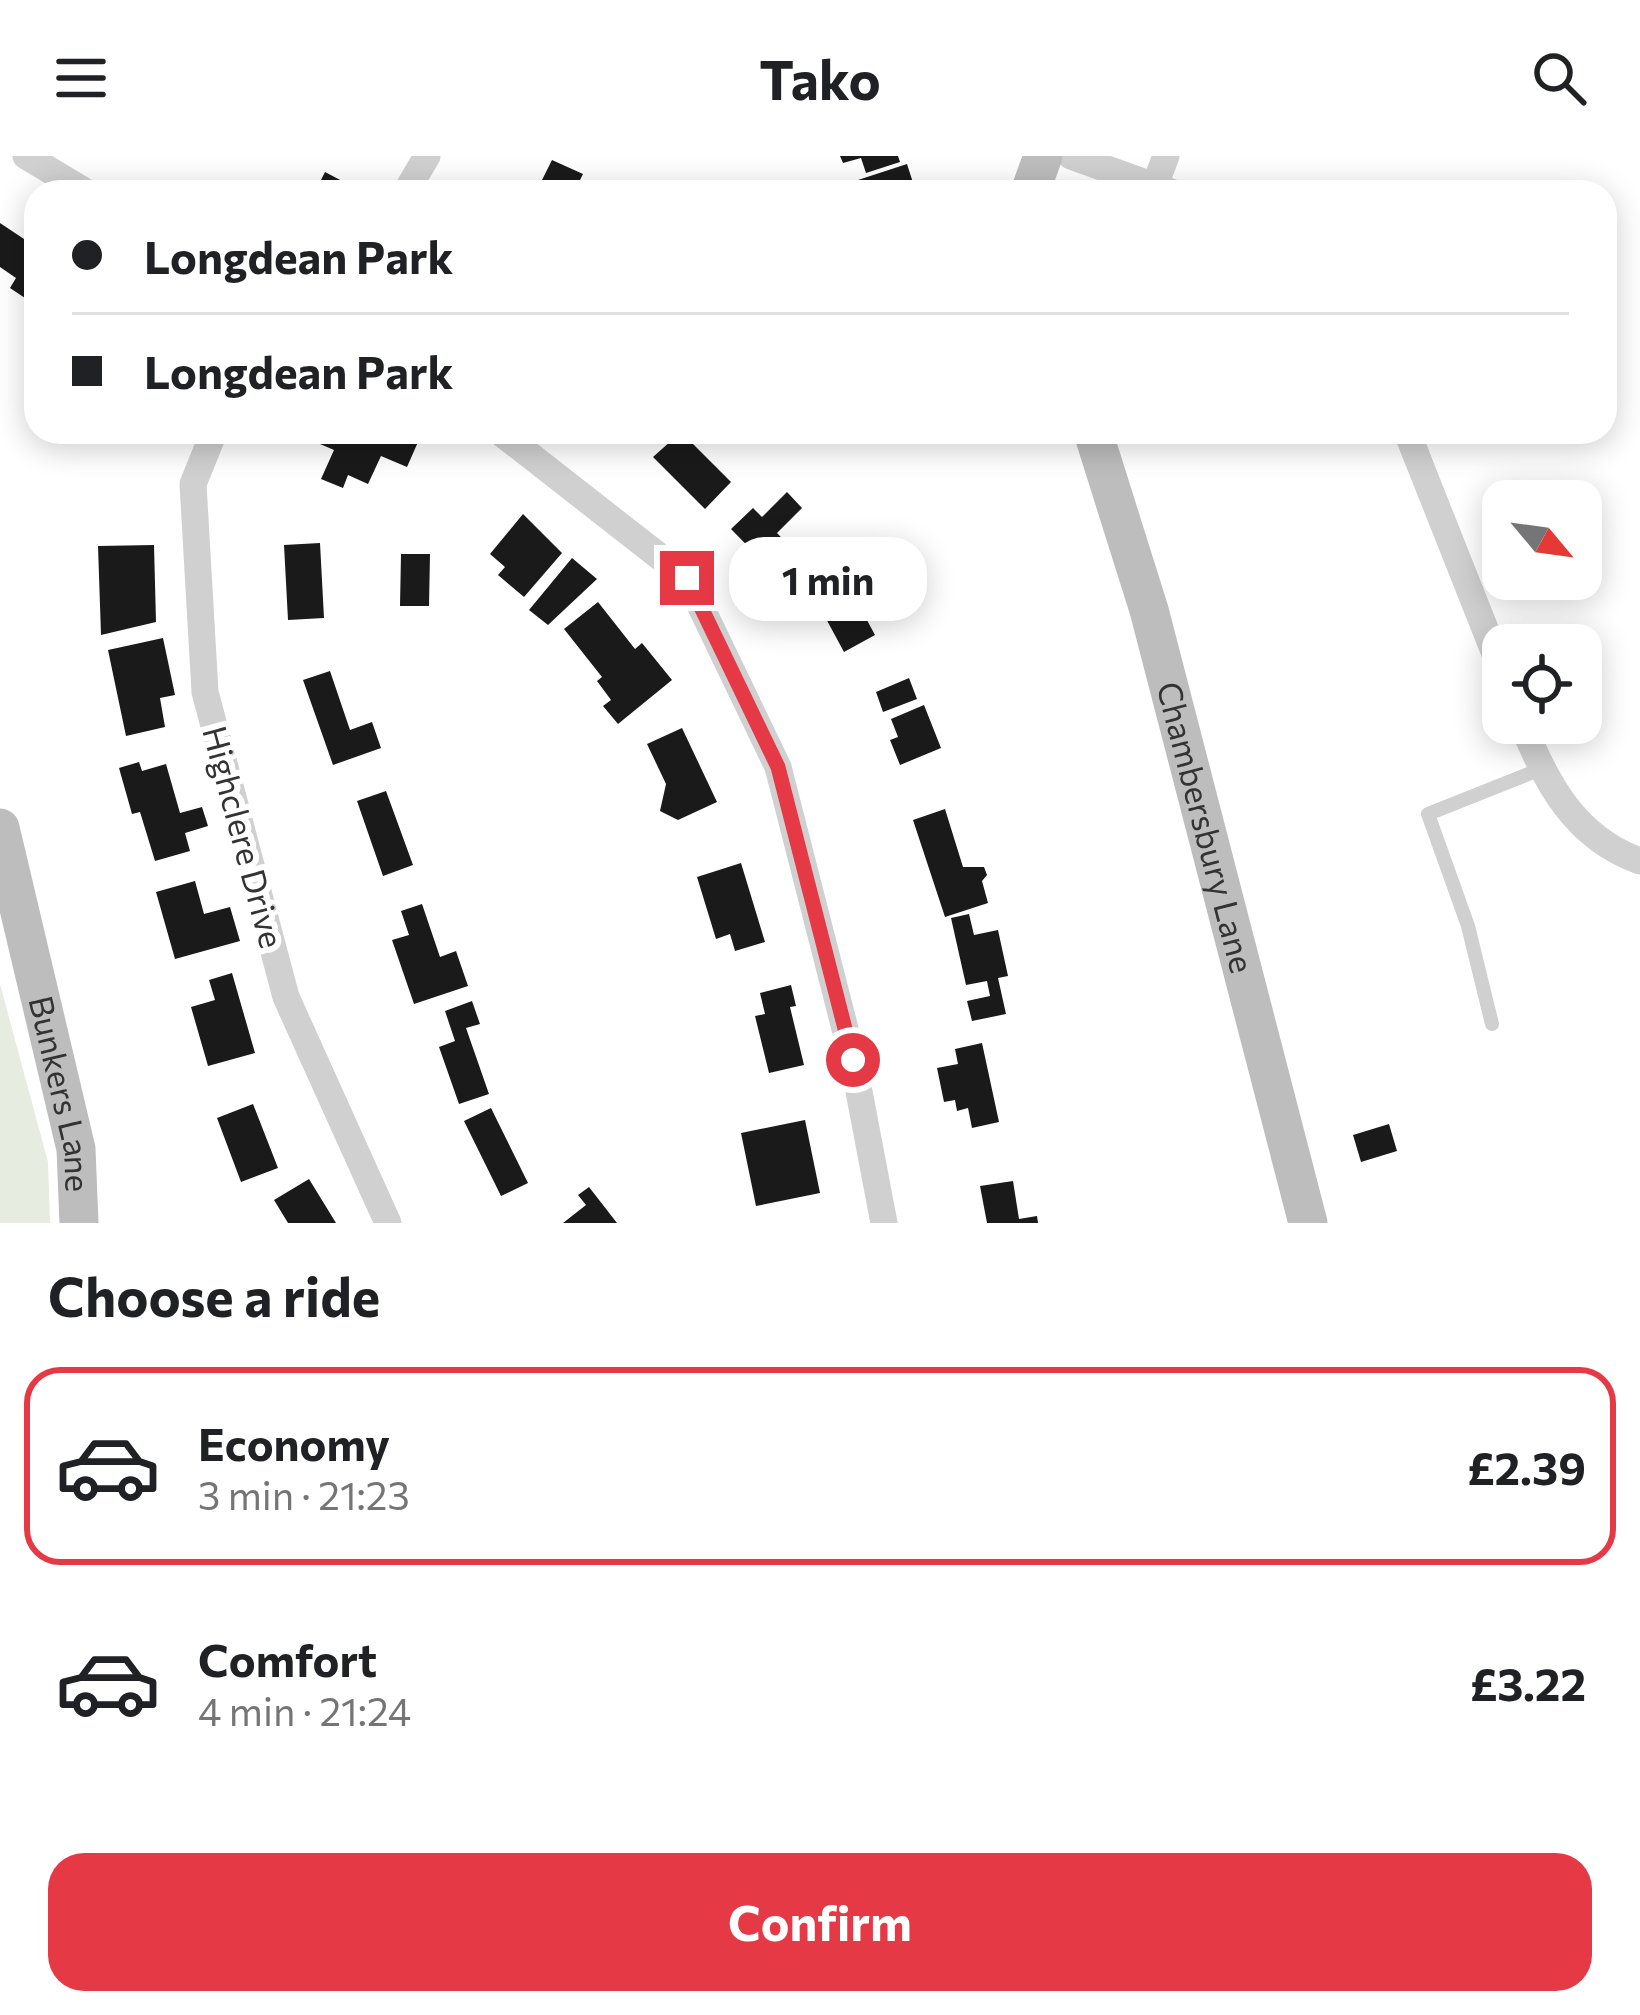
<!DOCTYPE html>
<html lang="en">
<head>
<meta charset="utf-8">
<style>
	body { margin:0; font-family:Commissioner,sans-serif; background:#f6f6f6; color:#202124; height:100vh; display:flex; flex-direction:column; font-size:45px; white-space:nowrap }
	* { box-sizing:border-box; margin:0 }
	p { font-size:39px; color:#757577 }
	.icon { flex:none; width:66px; height:66px; fill:none; stroke:currentColor; stroke-width:2; stroke-linecap:round; stroke-linejoin:round }
	.map { position:relative; height:1067px; overflow:hidden }
	.side { display:flex; flex-direction:column; background:#fff; flex:1 }
	.side>* { flex:none }
	.top-card { position:absolute; left:24px; top:24px; width:1593px; height:264px; border-radius:36px; box-shadow:0 6px 30px #0003; display:grid; align-content:center; height:264px; padding:0 48px; background:#fff }
	.needle { width:78px; rotate:119deg }
	.buttons { position:absolute; left:1482px; top:324px; display:grid; gap:24px }
	.buttons a { display:grid; place-items:center; width:120px; height:120px; border-radius:24px; background:#fff; box-shadow:0 6px 30px #0003; font-size:60px }
	.end { position:absolute; width:54px; height:54px; margin:-27px; border:15px solid #e63946; background:#fff; box-shadow:0 0 0 6px #fff }
	.from { border-radius:50% }
	.bubble { position:absolute; height:84px; border-radius:36px; background:#fff; box-shadow:0 6px 30px #0003; font-size:39px; font-weight:700; line-height:84px; text-align:center }
	.top-card b { display:flex; align-items:center; gap:42px; height:114px; font-size:45px }
	.top-card b+b { border-top:3px solid #e0e0e0 }
	.top-card i { width:30px; height:30px; background:#202124 }
	ul { padding:0; list-style:none }
	li { display:flex; align-items:center; gap:36px; height:198px; margin:0 24px 18px; padding:0 24px; border:6px solid transparent; border-radius:36px }
	li div { flex:1 }
	li b { display:block; font-size:45px }
	li em { font-style:normal; font-weight:700 }
	li.active { border-color:#e63946 }
	li>.icon { width:108px; height:108px; stroke-width:1.5 }
	h2 { padding:0 48px; font-size:54px; line-height:144px }
	.button { display:flex; gap:24px; margin-top:auto; padding:24px 48px }
	.button a { flex:1; height:138px; border-radius:36px; background:#e63946; color:#fff; font-size:48px; font-weight:700; line-height:138px; text-align:center }
	header { display:flex; justify-content:space-between; align-items:center; height:156px; padding:0 48px; background:#fff; font-size:54px; font-weight:700 }
	.map>svg:first-child { display:block }
</style>
</head>
<body>
<header><svg class="icon" aria-label="menu" viewBox="0 0 24 24"><path d="M4 6h16M4 12h16M4 18h16"/></svg>Tako<svg class="icon" aria-label="search" viewBox="0 0 24 24"><circle cx="10" cy="10" r="6"/><path d="M15 15l6 6"/></svg></header>
<div class="map">
<svg width="1640" height="1067" viewBox="0 0 1640 1067">
	<rect width="100%" height="100%" fill="#fff"/>
	<!-- green -->
	<path fill="#e6ecdf" d="M0,828L48,1006L50,1067H0Z"/>
	<!-- building -->
	<path fill="#1a1a1a" d="M840,0H898L900,6L866,17L861,2L843,7Z
		M552,4L583,18L574,36H536Z
		M907,8L916,36H862L858,24Z
		M325,16L363,36H315Z
		M0,67L36,91V138L31,146L10,132L16,122L0,111Z
		M309,276H396L418,286L407,311L381,300L368,328L348,319L343,332L321,323L334,294L306,282Z
		M681,276L731,326L705,353L653,301Z
		M787,336L802,352L777,377L797,398L809,390L822,410L776,440L763,419L771,414L731,373L753,352L762,361Z
		M523,358L562,397L524,441L498,419L505,411L490,398Z
		M320,387L324,462L288,464L284,389Z
		M154,389L156,466L101,479L98,390Z
		M401,398H430L429,450H400Z
		M572,402L597,423L548,469L529,454Z
		M848,429L875,479L844,496L817,446Z
		M598,446L635,493L642,487L672,524L618,568L603,550L611,544L597,525L602,521L564,473Z
		M163,482L175,539L160,542L165,571L126,580L108,494Z
		M330,515L350,574L372,566L381,592L333,609L303,524Z
		M909,522L917,543L883,556L876,536Z
		M924,549L941,592L900,609L890,584L898,581L891,563Z
		M682,572L717,646L678,664L660,655L666,628L647,588Z
		M139,606L142,615L166,608L180,657L202,651L208,670L185,677L190,695L155,705L140,656L132,658L119,612Z
		M386,635L413,709L383,720L357,645Z
		M945,653L963,711H984L987,719L982,725L988,747L945,761L913,664Z
		M741,707L765,786L735,795L730,778L716,783L697,721Z
		M195,725L204,758L230,751L240,785L175,803L156,736Z
		M422,748L440,801L456,795L468,830L414,848L392,784L409,779L401,755Z
		M969,758L974,779L998,774L1008,820L998,822L1006,858L972,865L967,845L990,840L987,825L966,829L951,762Z
		M232,817L255,897L208,910L191,851L215,844L209,824Z
		M791,829L796,850L790,851L804,909L769,917L755,860L765,858L760,837Z
		M472,845L480,868L466,872L489,938L459,948L439,891L455,885L445,855Z
		M982,887L999,966L972,972L968,952L957,955L955,944L944,946L937,912L958,908L955,893Z
		M253,948L278,1012L241,1026L217,962Z
		M491,952L528,1027L501,1040L464,965Z
		M805,964L820,1037L756,1050L741,977Z
		M1389,968L1397,995L1361,1006L1353,979Z
		M309,1023L336,1067H288L274,1044Z
		M1013,1025L1019,1063L1037,1060L1038,1067H987L980,1030Z
		M589,1031L617,1067H563L586,1049L578,1039Z"/>
	<g fill="none" stroke-linecap="round" stroke-linejoin="round">
		<!-- lane -->
		<path stroke="#d0d0d0" stroke-width="14" d="M1492,868L1468,770L1428,658L1541,613"/>
		<!-- street -->
		<path stroke="#d0d0d0" stroke-width="27" d="M26,0L86,36
			M1071,0L1171,36
			M1155,29L1166,0
			M406,36L427,0
			M214,276L193,328L205,536L286,841L388,1067
			M500,276L687,422L778,611L853,904L884,1067
			M1407,276L1503,518
			M1522,567C1546,627 1575,682 1640,705"/>
		<!-- secondary -->
		<g stroke="#bdbdbd" stroke-width="39">
			<path d="M1030,36L1043,0"/>
			<path id="s1" d="M1093,276L1149,454L1308,1067"/>
			<path id="s2" d="M0,672L76,993L79,1067"/>
		</g>
	</g>
	<g fill="none" stroke-linecap="round" stroke-linejoin="round">
		<!-- route -->
		<path stroke="#e63946" stroke-width="15" d="M687,422L778,611L853,904"/>
	</g>
	<g text-anchor="middle" stroke-width="12" stroke-linejoin="round" paint-order="stroke">
		<!-- street labels -->
		<g font-size="33" fill="#333" stroke="#fff">
			<text dy="12" stroke="none"><textPath href="#s1" startOffset="411">Chambersbury Lane</textPath></text>
			<text transform="translate(243 681) rotate(75)" y="12">Highclere Drive</text>
			<text dy="12" stroke="none"><textPath href="#s2" startOffset="273">Bunkers Lane</textPath></text>
		</g>
	</g>
</svg>
<div class="buttons">
<a><svg class="needle" viewBox="-14 -14 28 28"><path d="M0-13l5 13h-10z" fill="#e53935"/><path d="M0 13l5-13h-10z" fill="#757577"/></svg></a>
<a><svg class="icon" aria-label="locate" viewBox="0 0 24 24"><circle cx="12" cy="12" r="6"/><path d="M12 2v4M12 18v4M2 12h4M18 12h4"/></svg></a>
</div>
<i class="end from" style="left:853px;top:904px"></i>
<i class="end" style="left:687px;top:422px"></i>
<div class="bubble" style="left:729px;top:381px;width:198px">1 min</div>
<div class="top-card">
<b><i class="from"></i>Longdean Park</b>
<b><i></i>Longdean Park</b>
</div>
</div>
<section class="side">
<h2>Choose a ride</h2>
<ul>
<li class="active"><svg class="icon" aria-label="car" viewBox="0 0 24 24"><path d="M5 17H2v-5l4-1 3-4h7l3 4 3 1v5h-3M9 17h6M6 11h13"/><circle cx="7" cy="17" r="2"/><circle cx="17" cy="17" r="2"/></svg><div><b>Economy</b><p>3 min · 21:23</p></div><em>£2.39</em></li>
<li><svg class="icon" aria-label="car" viewBox="0 0 24 24"><path d="M5 17H2v-5l4-1 3-4h7l3 4 3 1v5h-3M9 17h6M6 11h13"/><circle cx="7" cy="17" r="2"/><circle cx="17" cy="17" r="2"/></svg><div><b>Comfort</b><p>4 min · 21:24</p></div><em>£3.22</em></li>
</ul>
<div class="button"><a>Confirm</a></div>
</section>
</body>
</html>
